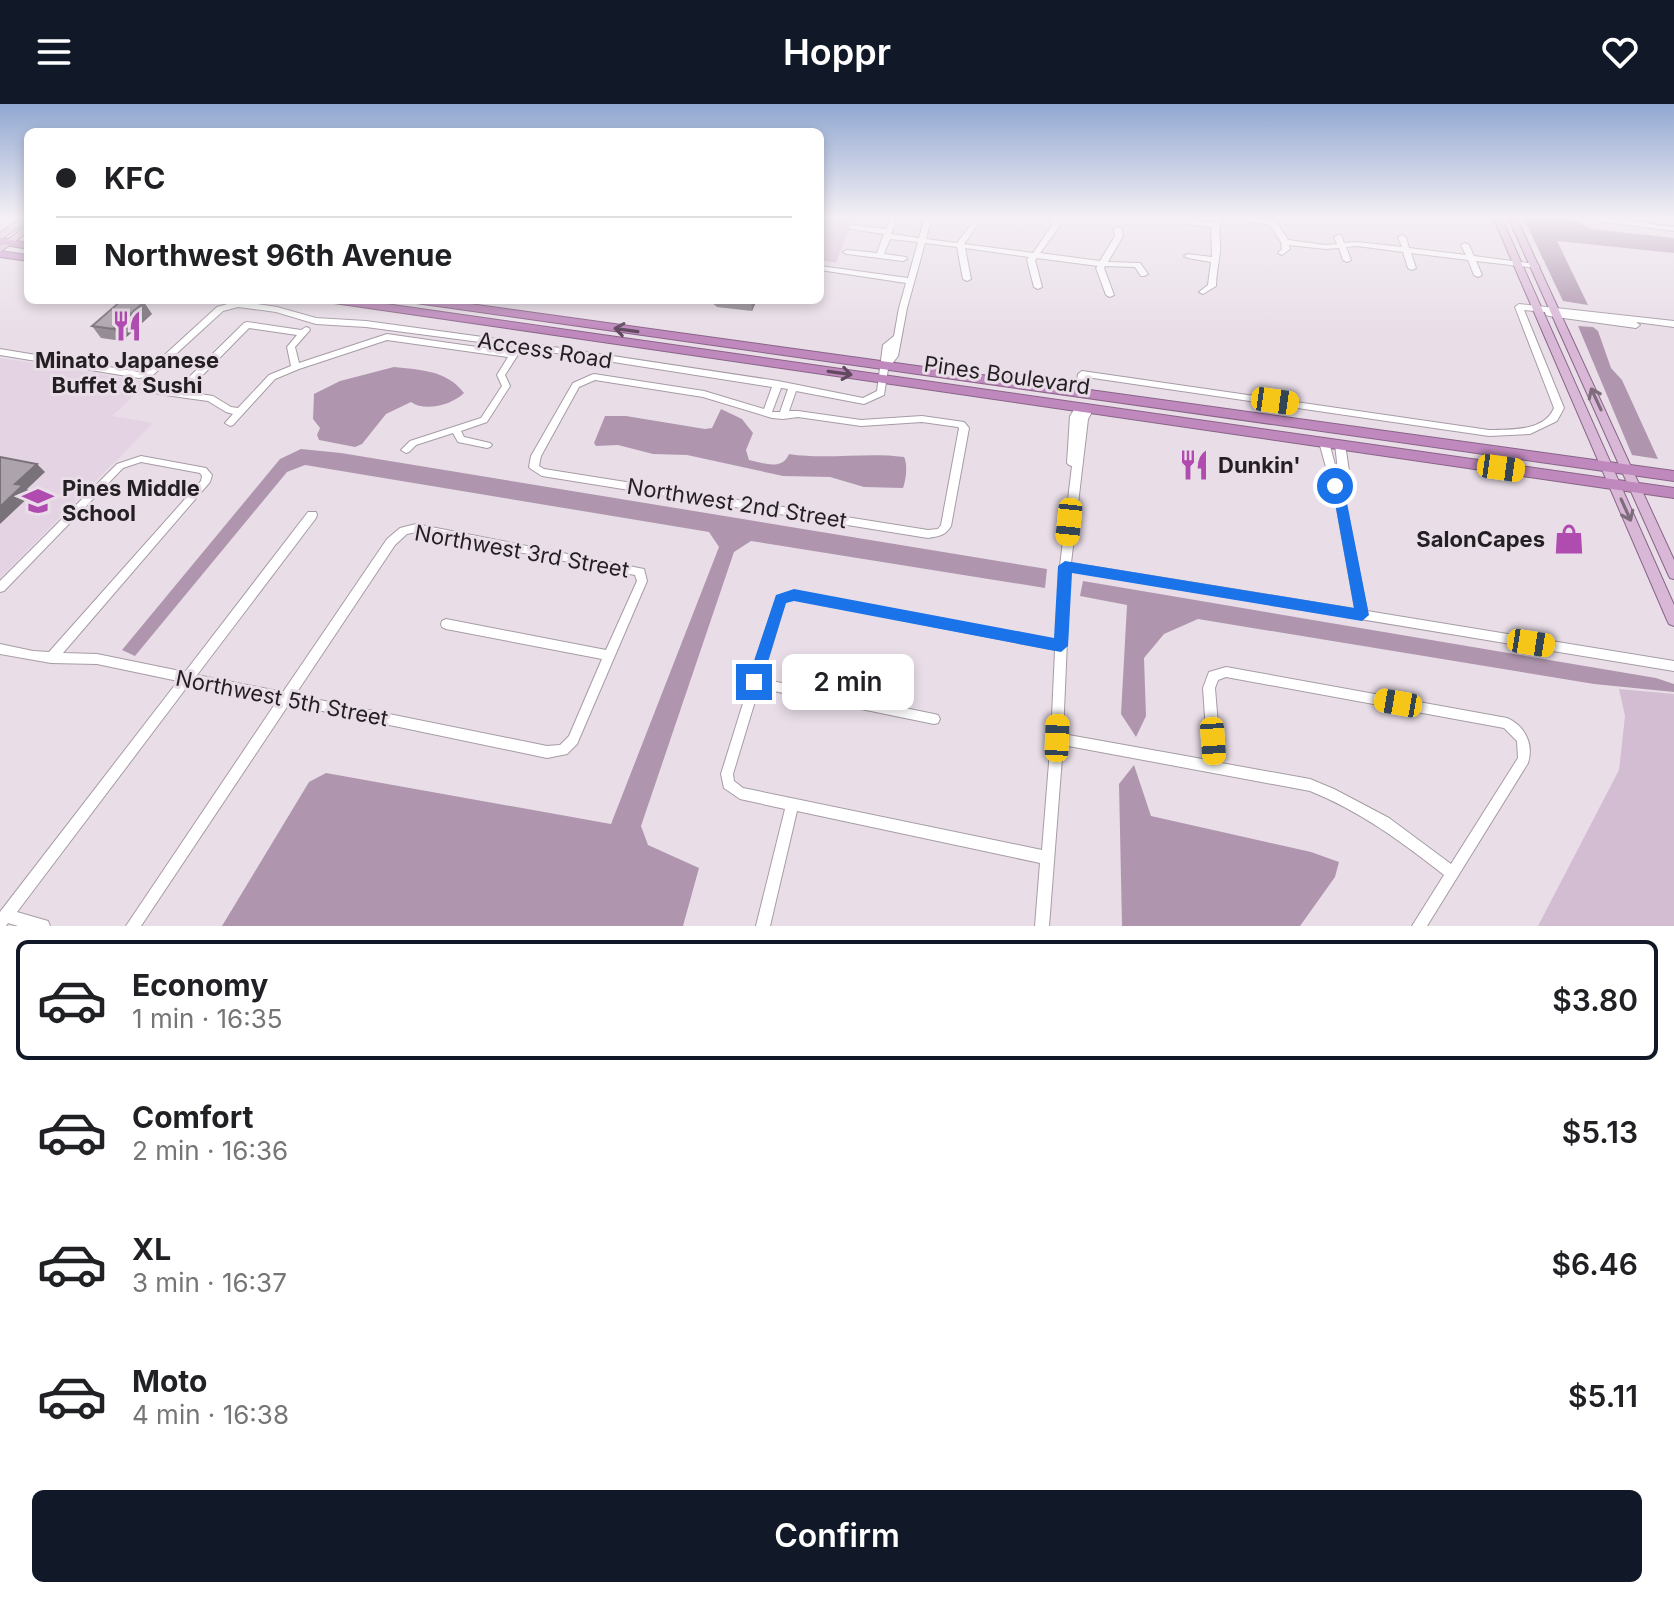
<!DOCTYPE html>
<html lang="en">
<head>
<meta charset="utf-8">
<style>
	body { margin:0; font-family:Inter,sans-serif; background:#f6f6f6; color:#202124; height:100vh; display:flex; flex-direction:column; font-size:30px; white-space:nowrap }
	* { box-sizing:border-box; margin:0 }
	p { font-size:26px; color:#757577 }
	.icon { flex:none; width:44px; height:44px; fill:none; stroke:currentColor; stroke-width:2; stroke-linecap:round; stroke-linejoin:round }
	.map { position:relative; height:822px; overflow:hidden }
	.side { display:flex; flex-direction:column; background:#fff; flex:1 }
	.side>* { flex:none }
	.guide { position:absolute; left:24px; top:24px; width:800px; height:176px; border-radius:12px; box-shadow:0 4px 12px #0003; display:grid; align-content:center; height:176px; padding:0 32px; background:#fff }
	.end { position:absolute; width:36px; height:36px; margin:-18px; border:10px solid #1a73e8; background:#fff; box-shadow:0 0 0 4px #fff }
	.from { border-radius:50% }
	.bubble { position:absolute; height:56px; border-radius:12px; background:#fff; box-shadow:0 4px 12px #0003; font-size:26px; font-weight:600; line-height:56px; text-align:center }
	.car { position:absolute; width:24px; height:48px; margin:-24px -12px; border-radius:10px; box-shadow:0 0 6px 2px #0007; background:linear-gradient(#f5c518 24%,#345 0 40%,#f5c518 0 76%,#345 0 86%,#f5c518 0) }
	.guide b { display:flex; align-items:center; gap:28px; height:76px; font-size:30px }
	.guide b+b { border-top:2px solid #e0e0e0 }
	.guide i { width:20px; height:20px; background:#202124 }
	ul { padding:14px 0 0; list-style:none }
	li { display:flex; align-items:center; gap:24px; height:120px; margin:0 16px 12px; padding:0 16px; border:4px solid transparent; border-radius:12px }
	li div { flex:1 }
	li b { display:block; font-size:30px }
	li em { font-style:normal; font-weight:600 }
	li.on { border-color:#111827 }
	li>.icon { width:72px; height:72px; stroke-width:1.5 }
	.cta { display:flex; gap:16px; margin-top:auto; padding:16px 32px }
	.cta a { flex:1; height:92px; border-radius:12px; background:#111827; color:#fff; font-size:32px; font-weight:600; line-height:92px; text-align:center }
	header { display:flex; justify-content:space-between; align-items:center; height:104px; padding:0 32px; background:#111827; color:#fff; font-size:36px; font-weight:600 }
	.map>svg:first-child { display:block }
</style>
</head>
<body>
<header><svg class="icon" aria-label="menu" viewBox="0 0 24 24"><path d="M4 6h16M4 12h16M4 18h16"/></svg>Hoppr<svg class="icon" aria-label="heart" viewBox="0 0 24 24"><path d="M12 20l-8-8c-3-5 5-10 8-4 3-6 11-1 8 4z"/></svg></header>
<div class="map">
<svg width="1674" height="822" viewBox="0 0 1674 822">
	<rect width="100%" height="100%" fill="#e9dee8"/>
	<!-- built -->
	<path fill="#e4d3e3" d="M0,254L148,278L112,312L153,319L0,474Z"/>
	<!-- green -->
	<path fill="#d3bdd2" d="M820,113H854L836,159L820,156Z
		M1619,585L1674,590V822H1538L1619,666L1625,612Z"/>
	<!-- water -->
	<path fill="#af96ae" d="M1523,113H1565L1592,125L1674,134V149L1557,137L1588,201L1563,197Z
		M1578,222L1593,223L1598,227L1611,264L1622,276L1658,355L1632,351Z
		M394,263C420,266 447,266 464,289C452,301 425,308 411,298L386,310L362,340L355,343L319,336L317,331L320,324L313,315L314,290L340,277Z
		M721,305L742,315L753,329L746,346L749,356C764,359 782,367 789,350C827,356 865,348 904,353C908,360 906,376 903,384L864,383L830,373L783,372L687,351L653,350L618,341L596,342L594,339L605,312H626L705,325L712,324Z
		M301,345L341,349L1047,465L1045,484L751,437L734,448L641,722L648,741L699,764L683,822H222L309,678L326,669L611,720L719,443L709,428L305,361L287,368L135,552L122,546L280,355Z
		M1083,477L1656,574L1674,580V588L1594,580L1198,515L1164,530L1144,554L1146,612L1136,633L1121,610L1127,501L1080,492Z
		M1134,661L1151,712L1311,748L1339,758L1335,773L1300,822H1122L1119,680Z"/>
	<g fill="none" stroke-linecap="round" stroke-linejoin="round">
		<!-- minor casing -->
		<g stroke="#a69ca5" stroke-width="2">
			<path id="minor" d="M891,113H898L891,130L919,134L925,113H932L926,135L957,139L977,113H983L964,140L1033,149L1051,123V113H1057L1059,123L1040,149L1100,157L1115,132L1114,125L1118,123L1122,125L1123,132L1108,158L1140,159L1148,170L1144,172H1141L1135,163L1105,162L1104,164L1114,191L1110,193L1106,191L1096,164L1098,162L1037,154L1035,156L1042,183L1038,185L1034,183L1027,156L1029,153L965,144L971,175L967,177L963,175L957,143L925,139L907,204L898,252L888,265L884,291L864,300L796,287L789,307H798L861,316L922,312L964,318L969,324L951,422C945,432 939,432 928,434L542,372L531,365L529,363L531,352L573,279L591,271L594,270L704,287L764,305L772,283L518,243L521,246L505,271L510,282L487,318L461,327L464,333L490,339L492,341L490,343L487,344L458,338L453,329L416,341L409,348L406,349L401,346L410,337L481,314L502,282L497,271L508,253L387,236L299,265L275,275L233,321L230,322L225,319L233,310L226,308L208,297L158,290L154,287L158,284L176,286L244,219L247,218L301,226L306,223L309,224L310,226L295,243L299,259L387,230L511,248L514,244L517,243L366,223L316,220L276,208L238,203L223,207L153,271L139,274L0,251V245L139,268L147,267L217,203L238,197L277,203L316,214L366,217L520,238L778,277L863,294L877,287L883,241L894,232L899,204L906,179L820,166V162L908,174L918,138L890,135L884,150L906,153L907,155L903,157L847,150L843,148L847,146L877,149L884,130L851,125L847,123L851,121L886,125ZM249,224L297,231L287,243L291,262L269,271L238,304L231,303L213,292L186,288ZM595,276L703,293L772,314L783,315L798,313L861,322L922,318L958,323L959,324L941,421L938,425L928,426L544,365L539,362L541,352L579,283ZM781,284L788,285L780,308H772Z
				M1215,113H1222C1217,125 1221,135 1220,147C1219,159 1216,170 1216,182L1203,190L1199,188L1208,181L1211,158L1188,154L1184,152L1188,150L1212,153L1211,123L1186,120L1182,118L1186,116L1212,118Z
				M1230,113H1245L1276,117L1288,136L1325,141L1337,140L1334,133L1338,131H1341L1344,139L1357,138L1402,143L1398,133L1402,131L1406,133L1409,144L1466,151L1461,141L1465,139L1469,141L1474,152L1536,160L1540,162L1536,164L1476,157L1482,171L1478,173L1474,171L1468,156L1411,149L1416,164L1412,166L1408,164L1403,148L1357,142L1346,143L1351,156L1347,158L1343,156L1339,144L1325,145L1289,141L1290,145L1282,151L1278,149L1282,145L1281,138L1270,121L1233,115Z
				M1580,113H1598L1674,123V127L1584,115Z
				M1519,200L1674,217V223L1636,218L1640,221L1636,224L1549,212L1546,211L1545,208L1524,206L1564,304L1557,317L1530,330L1489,332L1086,273L1082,292L1079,293L1075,290L1078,270L1082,267L1489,326C1511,325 1544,328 1554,304L1515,203Z
				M1080,300L1085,303L1079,313L1086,302H1092L1094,304L1088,315L1071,459L1355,505L1336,399L1319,338L1324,335L1329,338L1339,376L1335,340L1340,337L1345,340L1350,374L1344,390L1367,507L1674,557V567L1070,467L1063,630L1208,656L1203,584L1209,568L1226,563L1507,614C1525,622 1534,640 1528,659L1427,822H1412L1444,771C1402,738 1360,707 1310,687L1063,641L1049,822H1035L1040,759L797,707L770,822H756L785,705L740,695L724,684L721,670L749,580L748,578L777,492L794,487L1056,536L1060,462L1072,362L1069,361L1067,359L1070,312L1077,301ZM794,495L1055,546L1051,634L1042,746L743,684L734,677L733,670L759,584L934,620L938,619L940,615L938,611L934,610L762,575L785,498ZM1226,573L1504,624L1517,637L1518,654L1451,760L1389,714L1334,685L1310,675L1221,659L1215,584L1218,576Z
				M141,352L206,364L212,371L210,378L63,549L97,550L185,568L308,408H316L317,411L316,414L197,571L283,588L387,435L400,424L416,420L644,465L647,477L577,640L567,650L547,654L289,600L141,822H126L277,597L190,579L17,808L48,817L50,822H18L8,819L6,822H0V808L178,577L97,560L51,559L0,550V540L33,547L49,548L201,377L202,372L200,369L141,358L123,364L4,487L0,488V477L117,360ZM416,428L635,471L637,477L606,546L446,515L442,517L441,520L442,523L446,525L602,555L569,632L560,641L547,642L295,591L395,441L407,430Z"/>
		</g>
		<!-- major casing -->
		<g stroke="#886487" stroke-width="2">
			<path id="major" d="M23,113H28V117L0,136V129Z
				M1493,113H1501L1674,501V522L1669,520L1667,516Z
				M1508,113H1516L1674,456V475L1670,474L1668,470Z
				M28,121V128L0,148V141Z"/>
		</g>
		<!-- highway casing -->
		<g stroke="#886487" stroke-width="2">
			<path id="highway" d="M0,134L28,139V145L0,140Z
				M0,147L28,151V157L0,153Z
				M328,196H358L1674,384V394L334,199Z
				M410,196H441L1674,367V377L416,199Z"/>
		</g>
		<!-- minor -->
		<use href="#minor" fill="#fff" fill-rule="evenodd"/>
		<!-- major -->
		<use href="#major" fill="#d9b8d7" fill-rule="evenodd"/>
		<!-- highway -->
		<use href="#highway" fill="#bf89bd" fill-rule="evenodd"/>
	</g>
	<!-- wall -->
	<path fill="#958c95" d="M693,196H757L752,207L717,203L710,197Z
		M152,210L122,237L101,234L92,222Z"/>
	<!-- shaded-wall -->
	<path fill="#797279" d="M751,196H757L752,207Z
		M144,198L152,210L122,237L113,225Z
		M37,360L45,368L27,385L32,390L0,420V403L15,380Z"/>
	<!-- building -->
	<path fill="#ada3ad" stroke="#797279" stroke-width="2" d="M122,196L144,198L113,225L92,222Z
		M0,353L37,360L15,380L23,381L0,403Z"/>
	<!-- one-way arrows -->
	<defs><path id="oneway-shaft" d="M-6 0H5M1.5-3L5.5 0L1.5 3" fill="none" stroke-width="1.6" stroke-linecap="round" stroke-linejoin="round" transform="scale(2)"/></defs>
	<g stroke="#614960">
		<use href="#oneway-shaft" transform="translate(626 226) rotate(-172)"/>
		<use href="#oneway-shaft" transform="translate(840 269) rotate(8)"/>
	</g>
	<g stroke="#7e6c7c">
		<use href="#oneway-shaft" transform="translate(1596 295) rotate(-115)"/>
		<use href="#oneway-shaft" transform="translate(1626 406) rotate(66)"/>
	</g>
	<!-- sky -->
	<linearGradient id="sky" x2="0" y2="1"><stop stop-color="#91a8d1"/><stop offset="0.5" stop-color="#f5f0f5"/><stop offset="1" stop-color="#f5f0f5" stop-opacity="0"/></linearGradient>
	<rect width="1674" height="228" fill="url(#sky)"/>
	<!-- route -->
	<path fill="#1a73e8" d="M1335,377L1339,378L1347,399L1369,511L1362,517L1072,469L1068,542L1061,548L794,497L786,499L760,583L754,585L747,578L776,491L794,485L1054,534L1058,462L1065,457L1354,504L1335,399L1328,382Z"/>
	<!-- icons -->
	<defs>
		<g id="restaurant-bare" transform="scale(2.4)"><path d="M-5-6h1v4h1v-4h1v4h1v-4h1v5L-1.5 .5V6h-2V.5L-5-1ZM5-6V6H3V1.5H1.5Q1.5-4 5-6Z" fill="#b04bb0" stroke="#e9dee8" stroke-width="2.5" paint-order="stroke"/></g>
		<g id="school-bare" transform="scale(2.4)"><path d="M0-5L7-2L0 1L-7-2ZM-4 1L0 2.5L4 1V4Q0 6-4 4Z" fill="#b04bb0" stroke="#e9dee8" stroke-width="2.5" paint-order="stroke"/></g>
		<g id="shop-bare" transform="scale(2.4)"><path d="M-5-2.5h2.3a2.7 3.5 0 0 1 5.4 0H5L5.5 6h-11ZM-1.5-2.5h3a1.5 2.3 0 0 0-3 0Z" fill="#b04bb0" stroke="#e9dee8" stroke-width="2.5" paint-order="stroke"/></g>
	</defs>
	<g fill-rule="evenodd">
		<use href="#restaurant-bare" x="127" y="222"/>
		<use href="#restaurant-bare" x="1194" y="361"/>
		<use href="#school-bare" x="38" y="397"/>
		<use href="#shop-bare" x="1569" y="435"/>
	</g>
	<g text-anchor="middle" stroke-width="6" stroke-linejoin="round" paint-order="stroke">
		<!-- street labels -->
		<g font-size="22" fill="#231f22" stroke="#e9dee8">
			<text transform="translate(545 246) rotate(9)" y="8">Access Road</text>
			<text transform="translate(1007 271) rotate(8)" y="8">Pines Boulevard</text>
			<text transform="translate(737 399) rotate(9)" y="8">Northwest 2nd Street</text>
			<text transform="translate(522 447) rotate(10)" y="8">Northwest 3rd Street</text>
			<text transform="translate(282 594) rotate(11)" y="8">Northwest 5th Street</text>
		</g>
		<!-- poi labels -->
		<g font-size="22" font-weight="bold" fill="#231f22" stroke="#e9dee8" text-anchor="start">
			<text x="127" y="264" text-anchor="middle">Minato Japanese<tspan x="127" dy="25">Buffet &amp; Sushi</tspan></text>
			<text x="1218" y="369">Dunkin'</text>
			<text x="62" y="392">Pines Middle<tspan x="62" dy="25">School</tspan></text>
			<text x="1545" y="443" text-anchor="end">SalonCapes</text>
		</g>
	</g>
</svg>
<i class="end from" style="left:1335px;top:382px"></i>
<i class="end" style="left:754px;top:578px"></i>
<div class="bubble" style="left:782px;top:550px;width:132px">2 min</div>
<i class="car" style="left:1275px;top:297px;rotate:98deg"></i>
<i class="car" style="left:1501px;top:364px;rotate:98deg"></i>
<i class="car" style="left:1069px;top:418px;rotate:186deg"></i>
<i class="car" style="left:1531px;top:539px;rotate:99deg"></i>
<i class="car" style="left:1398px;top:599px;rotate:280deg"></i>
<i class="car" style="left:1057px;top:634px;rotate:2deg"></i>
<i class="car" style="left:1213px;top:637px;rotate:176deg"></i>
<div class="guide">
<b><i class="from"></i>KFC</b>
<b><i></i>Northwest 96th Avenue</b>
</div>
</div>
<section class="side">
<ul>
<li class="on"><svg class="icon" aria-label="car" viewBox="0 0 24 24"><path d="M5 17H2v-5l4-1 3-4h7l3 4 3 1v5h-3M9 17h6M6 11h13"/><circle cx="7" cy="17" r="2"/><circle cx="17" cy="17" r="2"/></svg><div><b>Economy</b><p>1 min · 16:35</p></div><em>$3.80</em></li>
<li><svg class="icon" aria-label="car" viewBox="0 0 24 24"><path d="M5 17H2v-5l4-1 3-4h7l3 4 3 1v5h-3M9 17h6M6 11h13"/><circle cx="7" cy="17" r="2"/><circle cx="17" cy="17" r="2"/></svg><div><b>Comfort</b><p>2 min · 16:36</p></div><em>$5.13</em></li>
<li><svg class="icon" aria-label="car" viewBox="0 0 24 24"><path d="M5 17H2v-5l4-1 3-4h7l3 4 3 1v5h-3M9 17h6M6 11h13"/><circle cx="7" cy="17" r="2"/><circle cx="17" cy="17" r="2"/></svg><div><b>XL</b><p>3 min · 16:37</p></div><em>$6.46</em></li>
<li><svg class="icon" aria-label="car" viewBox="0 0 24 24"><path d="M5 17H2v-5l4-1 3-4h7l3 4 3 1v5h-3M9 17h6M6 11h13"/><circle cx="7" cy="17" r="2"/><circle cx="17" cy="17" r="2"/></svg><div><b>Moto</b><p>4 min · 16:38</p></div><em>$5.11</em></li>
</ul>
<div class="cta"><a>Confirm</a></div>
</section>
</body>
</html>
